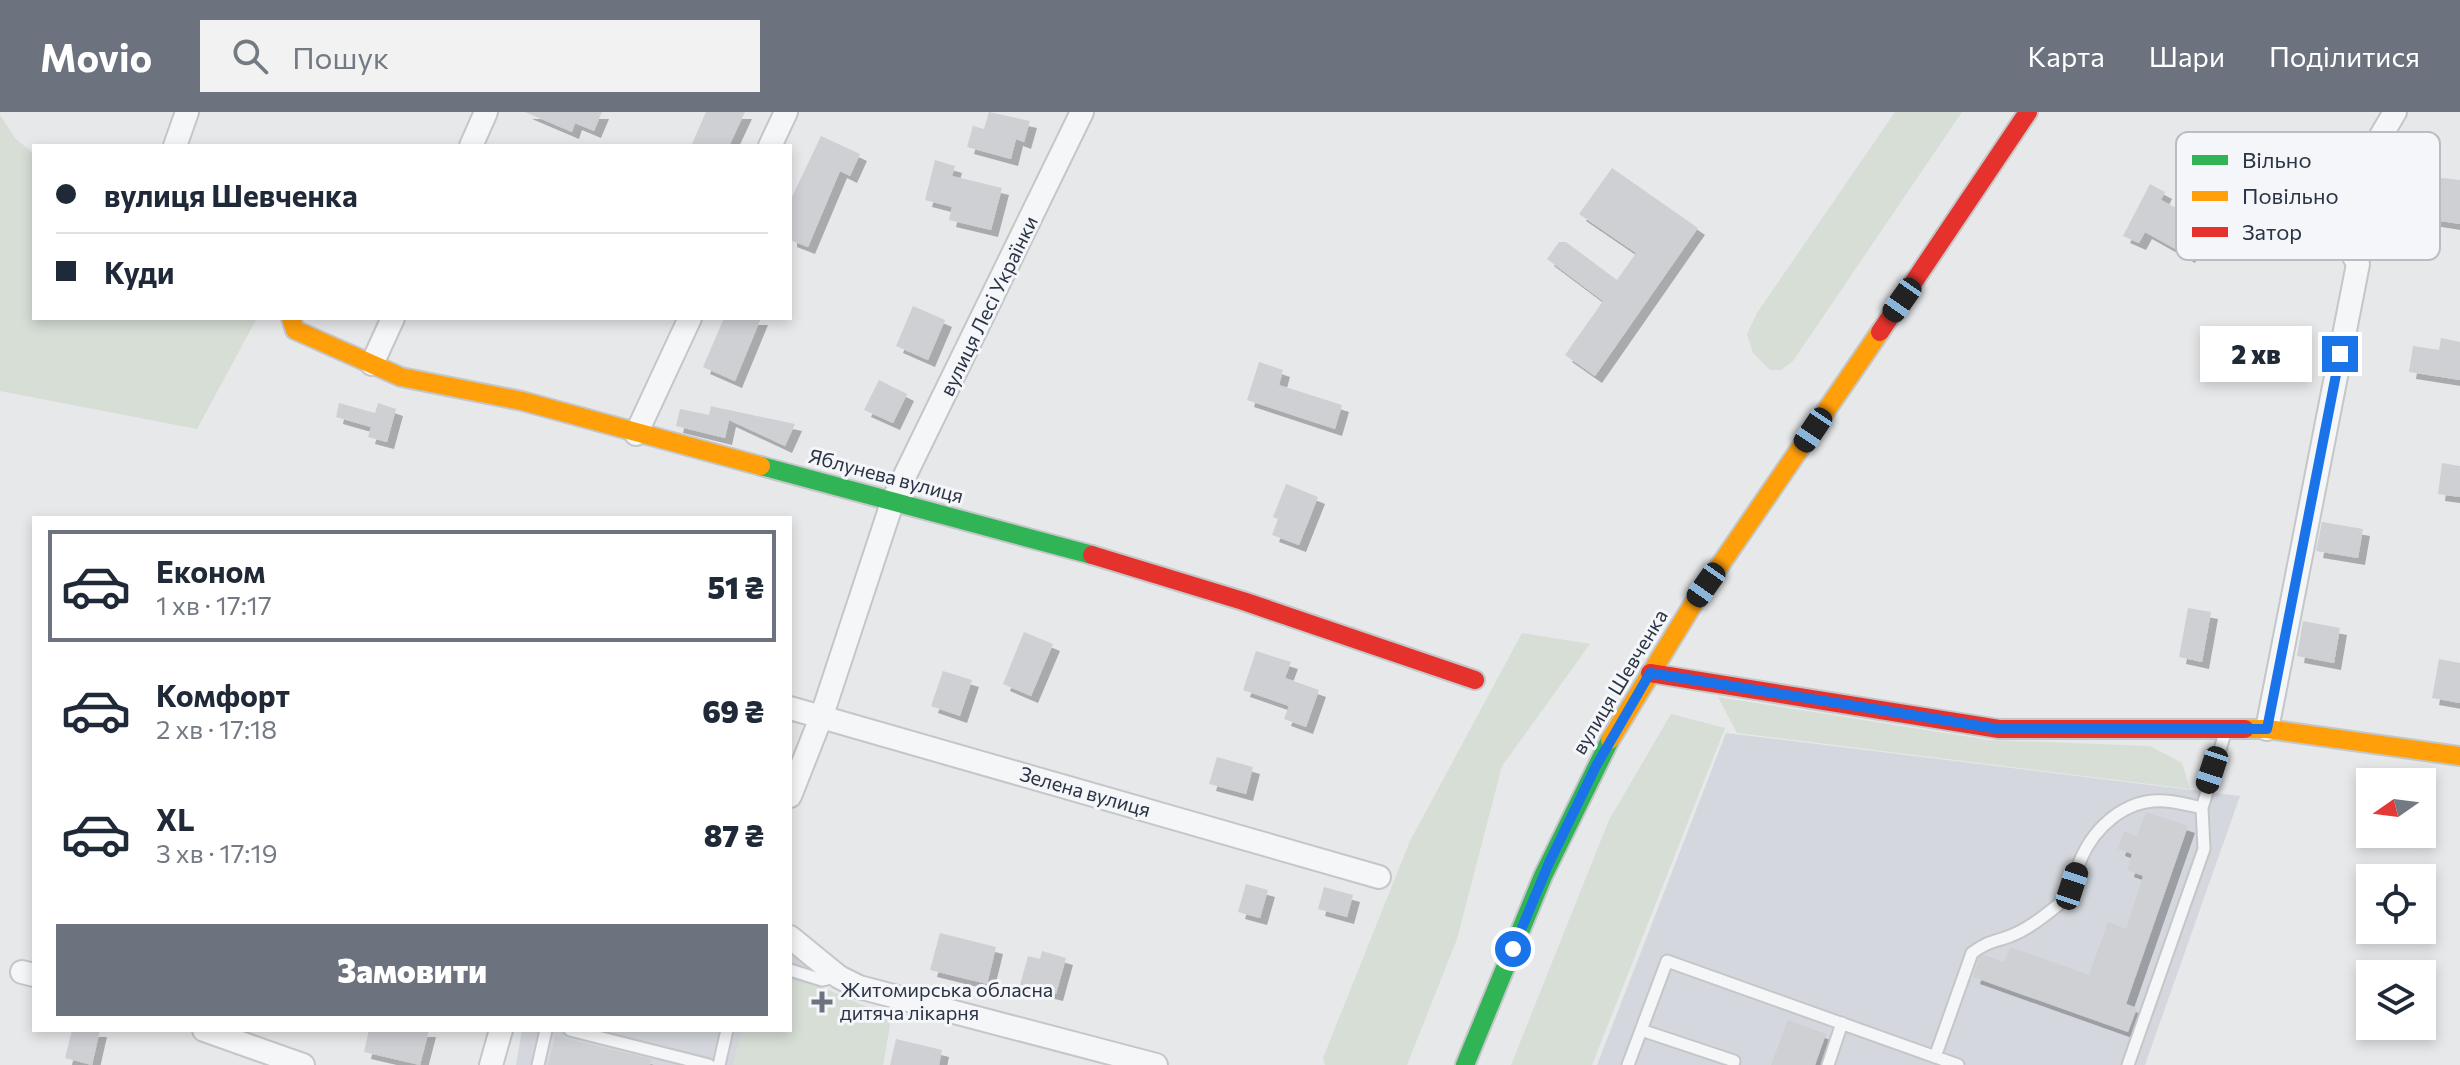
<!DOCTYPE html>
<html lang="uk">
<head>
<meta charset="utf-8">
<style>
	body { margin:0; font-family:Commissioner,sans-serif; background:#f2f2f3; color:#1f2937; height:100vh; display:flex; flex-direction:column; font-size:30px; white-space:nowrap }
	* { box-sizing:border-box; margin:0 }
	p { font-size:26px; color:#747a83 }
	.icon { flex:none; width:44px; height:44px; fill:none; stroke:currentColor; stroke-width:2; stroke-linecap:round; stroke-linejoin:round }
	.map { position:relative; flex:1; overflow:hidden }
	.panel { position:absolute; left:32px; top:404px; width:760px; height:516px; display:flex; flex-direction:column; background:#fff; border-radius:0px; box-shadow:0 4px 12px #0003 }
	.panel>* { flex:none }
	.banner { position:absolute; left:32px; top:32px; width:760px; height:176px; border-radius:0px; box-shadow:0 4px 12px #0003; display:grid; align-content:center; height:176px; padding:0 24px; background:#fff }
	.needle { width:52px; rotate:256deg }
	.controls { position:absolute; left:2356px; top:656px; display:grid; gap:16px }
	.controls a { display:grid; place-items:center; width:80px; height:80px; border-radius:0px; background:#fff; box-shadow:0 4px 12px #0003; font-size:40px }
	.end { position:absolute; width:36px; height:36px; margin:-18px; border:10px solid #1a73e8; background:#fff; box-shadow:0 0 0 4px #fff }
	.from { border-radius:50% }
	.bubble { position:absolute; height:56px; border-radius:0px; background:#fff; box-shadow:0 4px 12px #0003; font-size:26px; font-weight:800; line-height:56px; text-align:center }
	.car { position:absolute; width:24px; height:48px; margin:-24px -12px; border-radius:10px; box-shadow:0 0 6px 2px #0007; background:linear-gradient(#222 24%,#8ab4d8 0 40%,#222 0 76%,#8ab4d8 0 86%,#222 0) }
	.banner b { display:flex; align-items:center; gap:28px; height:76px; font-size:30px }
	.banner b+b { border-top:2px solid #e0e1e3 }
	.banner i { width:20px; height:20px; background:#1f2937 }
	ul { padding:14px 0 0; list-style:none }
	li { display:flex; align-items:center; gap:24px; height:112px; margin:0 16px 12px; padding:0 8px; border:4px solid transparent; border-radius:0px }
	li div { flex:1 }
	li b { display:block; font-size:30px }
	li em { font-style:normal; font-weight:800 }
	li.on { border-color:#6c737f }
	li>.icon { width:72px; height:72px; stroke-width:1.5 }
	.action { display:flex; gap:16px; margin-top:auto; padding:16px 24px }
	.action a { flex:1; height:92px; border-radius:0px; background:#6c737f; color:#fff; font-size:32px; font-weight:800; line-height:92px; text-align:center }
	header { display:flex; align-items:center; gap:48px; box-sizing:border-box; height:112px; padding:0 40px; background:#6c737f; color:#fff }
	header strong { font-size:38px }
	nav { display:flex; gap:44px; margin-inline-start:auto; font-size:28px }
	.search { width:560px; height:72px; background:#f2f2f3; display:flex; align-items:center; gap:20px; box-sizing:border-box; padding:0 28px; border-radius:0px; color:#747a83; font-size:30px }
	.map>svg:first-child { display:block }
</style>
</head>
<body>
<header>
<strong>Movio</strong>
<div class="search"><svg class="icon" aria-label="search" viewBox="0 0 24 24"><circle cx="10" cy="10" r="6"/><path d="M15 15l6 6"/></svg>Пошук</div>
<nav><a>Карта</a><a>Шари</a><a>Поділитися</a></nav>
</header>
<div class="map">
<svg width="2460" height="953" viewBox="0 0 2460 953">
	<defs>
		<filter id="shadow"><feDropShadow dx="7" dy="7" stdDeviation="0" flood-color="#0004"/></filter>
	</defs>
	<rect width="100%" height="100%" fill="#e6e8ea"/>
	<!-- built -->
	<path fill="#d4d7dd" d="M1726,621L2240,684L2145,953H1597Z
		M790,843L825,861L819,874L891,906L883,953H516L522,918H790Z"/>
	<!-- green -->
	<path fill="#d6ded6" d="M1895,0H1962L1793,249L1781,258H1770L1753,241L1747,222L1757,201Z
		M0,3L15,26L34,42V206H257L197,317L0,279Z
		M1522,521L1590,532L1502,654L1457,827L1407,953H1325L1323,946L1410,729Z
		M1718,585L1989,628L2150,634L2182,651L2190,677L1737,621Z
		M1671,602L1725,616L1592,953H1511L1609,708Z
		M790,868L819,874L891,906L883,953H733L741,918H790Z"/>
	<!-- building -->
	<path fill="#ced0d3" filter="url(#shadow)" d="M525,0H602L594,19L575,11L572,20Z
		M706,0H745L729,34H691Z
		M989,0L1030,9L1024,30L1016,27L1011,47L967,35L973,14L984,17Z
		M821,24L860,42L850,64L840,59L808,135L790,128V89Z
		M935,48L955,54L952,64L1002,76L991,118L949,108L952,95L925,88Z
		M1612,56L1698,116L1595,264L1565,243L1603,189L1547,147L1559,130H1566L1617,168L1636,141L1579,102Z
		M2433,65L2460,68V112L2428,107Z
		M2150,72L2165,80L2161,88L2206,112L2188,144L2145,120L2139,131L2123,124Z
		M913,194L945,208L928,248L896,234Z
		M724,206H761L735,269L703,255Z
		M2441,226L2460,230V268L2409,260L2413,234L2439,238Z
		M1259,250L1283,258L1279,273L1342,293L1335,317L1247,288Z
		M879,268L907,282L893,311L864,298Z
		M339,291L375,301L378,291L396,297L387,330L368,325L371,315L336,305Z
		M711,294L719,296L795,312L785,334L729,308L725,326L676,314L680,297L709,303Z
		M2442,351L2460,354V385L2438,382Z
		M1286,372L1318,385L1299,433L1272,423L1278,407L1273,405Z
		M2322,410L2363,417L2358,446L2316,439Z
		M2188,496L2211,500L2202,550L2179,545Z
		M2303,509L2340,516L2334,551L2297,544Z
		M1024,520L1053,532L1031,584L1003,572Z
		M1256,539L1291,550L1285,566L1319,578L1306,615L1284,607L1289,594L1243,578Z
		M2439,547L2460,551V591L2432,586Z
		M943,559L972,568L960,604L931,594Z
		M1217,645L1253,655L1246,682L1209,672Z
		M2146,700L2188,714L2126,892L2137,896L2128,920L1973,865L1979,846L1984,843L2004,850L2010,835L2089,863L2108,810L2126,817L2143,764L2127,758L2132,742L2118,737L2124,719L2137,724Z
		M1246,772L1268,778L1260,806L1238,800Z
		M1324,775L1353,783L1347,805L1318,797Z
		M940,821L996,835L987,872L930,858Z
		M1042,839L1066,846L1056,882L1020,873L1028,844L1040,847Z
		M1788,908L1826,922L1815,953H1771Z
		M72,918H100L92,953L65,946Z
		M369,918H429L420,953L364,940Z
		M555,924L651,947L650,953H548Z
		M896,927L942,938L939,953H890Z"/>
	<g fill="none" stroke-linecap="round" stroke-linejoin="round">
		<!-- lane casing -->
		<g stroke="#c4c6c8" stroke-width="15">
			<path id="lane" d="M790,858L822,868L836,865
				M570,918L709,953
				M1641,918L1734,949L1733,953
				M1935,945L1972,841C1990,827 1999,830 2017,821C2031,815 2047,802 2058,793C2071,781 2074,765 2080,749C2094,715 2126,686 2165,689C2178,690 2190,693 2202,696
				M538,953L546,918
				M719,953L727,918
				M1628,953L1667,849L1958,953
				M1828,953L1842,911
				M2128,953L2204,737L2202,696L2226,618"/>
		</g>
		<!-- street casing -->
		<g stroke="#c4c6c8" stroke-width="26">
			<path id="street" d="M175,34L187,0
				M471,34L486,0
				M770,34L786,0
				M372,252L393,206
				M636,322L690,206
				M790,596L1379,765
				M2267,617L2358,152L2333,105L2395,0
				M790,684L822,603L893,388L1082,0
				M790,825L839,865L859,875L1156,953
				M22,860L34,863
				M204,918L303,953
				M491,953L501,918"/>
		</g>
		<!-- fast casing -->
		<g stroke="#c4c6c8" stroke-width="22">
			<path id="fast" d="M761,354L1092,443
				M1465,953L1543,764L1610,628"/>
		</g>
		<!-- slow casing -->
		<g stroke="#c4c6c8" stroke-width="22">
			<path id="slow" d="M291,206L295,218L401,265L522,289L761,354
				M2245,617H2267L2460,644
				M1610,628L1692,494L1880,220"/>
		</g>
		<!-- jam casing -->
		<g stroke="#c4c6c8" stroke-width="22">
			<path id="jam" d="M1880,220L2028,0
				M1092,443L1243,489L1475,568
				M1650,561L1999,617H2245"/>
		</g>
		<!-- lane -->
		<use href="#lane" stroke="#f5f6f7" stroke-width="11"/>
		<!-- street -->
		<use href="#street" stroke="#f5f6f7" stroke-width="22"/>
		<!-- fast -->
		<use href="#fast" stroke="#30b455" stroke-width="18"/>
		<!-- slow -->
		<use href="#slow" stroke="#ff9f0a" stroke-width="18"/>
		<!-- jam -->
		<use href="#jam" stroke="#e5322d" stroke-width="18"/>
	</g>
	<g fill="none" stroke-linecap="round" stroke-linejoin="round">
		<!-- route -->
		<path stroke="#1a73e8" stroke-width="10" d="M1513,837L1549,751L1596,654L1650,561L1999,617H2267L2340,242"/>
	</g>
	<!-- markers -->
	<path fill="#6c737f" stroke="#f4f6f9" stroke-width="3" d="M818 878h8v8h8v8h-8v8h-8v-8h-8v-8h8z"/>
	<g text-anchor="middle" stroke-width="6" stroke-linejoin="round" paint-order="stroke">
		<!-- street labels -->
		<g font-size="20" fill="#2b3445" stroke="#f4f6f9">
			<text transform="translate(989 194) rotate(-64)" y="7">вулиця Лесі Українки</text>
			<text transform="translate(886 364) rotate(15)" y="7">Яблунева вулиця</text>
			<text transform="translate(1620 570) rotate(-59)" y="7">вулиця Шевченка</text>
			<text transform="translate(1085 680) rotate(16)" y="7">Зелена вулиця</text>
		</g>
		<!-- poi labels -->
		<g font-size="20" fill="#2b3445" stroke="#f4f6f9" text-anchor="start">
			<text x="840" y="885">Житомирська обласна<tspan x="840" dy="23">дитяча лікарня</tspan></text>
		</g>
	</g>
	<!-- legend -->
	<rect x="2176" y="20" width="264" height="128" rx="12" fill="#f4f6f9" stroke="#b8bcc3" stroke-width="2"/>
	<rect x="2192" y="43" width="36" height="10" fill="#30b455"/>
	<rect x="2192" y="79" width="36" height="10" fill="#ff9f0a"/>
	<rect x="2192" y="115" width="36" height="10" fill="#e5322d"/>
	<g font-size="22" fill="#2b3445">
		<text x="2242" y="56">Вільно</text>
		<text x="2242" y="92">Повільно</text>
		<text x="2242" y="128">Затор</text>
	</g>
</svg>
<div class="controls">
<a><svg class="needle" viewBox="-14 -14 28 28"><path d="M0-13l5 13h-10z" fill="#e53935"/><path d="M0 13l5-13h-10z" fill="#747a83"/></svg></a>
<a><svg class="icon" aria-label="locate" viewBox="0 0 24 24"><circle cx="12" cy="12" r="6"/><path d="M12 2v4M12 18v4M2 12h4M18 12h4"/></svg></a>
<a><svg class="icon" aria-label="layers" viewBox="0 0 24 24"><path d="M12 4l9 5-9 5-9-5zM3 14l9 5 9-5"/></svg></a>
</div>
<i class="end from" style="left:1513px;top:837px"></i>
<i class="end" style="left:2340px;top:242px"></i>
<div class="bubble" style="left:2200px;top:214px;width:112px">2 хв</div>
<i class="car" style="left:1902px;top:188px;rotate:215deg"></i>
<i class="car" style="left:1813px;top:318px;rotate:214deg"></i>
<i class="car" style="left:1706px;top:473px;rotate:215deg"></i>
<i class="car" style="left:2212px;top:658px;rotate:198deg"></i>
<i class="car" style="left:2072px;top:774px;rotate:18deg"></i>
<div class="banner">
<b><i class="from"></i>вулиця Шевченка</b>
<b><i></i>Куди</b>
</div>
<section class="panel">
<ul>
<li class="on"><svg class="icon" aria-label="car" viewBox="0 0 24 24"><path d="M5 17H2v-5l4-1 3-4h7l3 4 3 1v5h-3M9 17h6M6 11h13"/><circle cx="7" cy="17" r="2"/><circle cx="17" cy="17" r="2"/></svg><div><b>Економ</b><p>1 хв · 17:17</p></div><em>51 ₴</em></li>
<li><svg class="icon" aria-label="car" viewBox="0 0 24 24"><path d="M5 17H2v-5l4-1 3-4h7l3 4 3 1v5h-3M9 17h6M6 11h13"/><circle cx="7" cy="17" r="2"/><circle cx="17" cy="17" r="2"/></svg><div><b>Комфорт</b><p>2 хв · 17:18</p></div><em>69 ₴</em></li>
<li><svg class="icon" aria-label="car" viewBox="0 0 24 24"><path d="M5 17H2v-5l4-1 3-4h7l3 4 3 1v5h-3M9 17h6M6 11h13"/><circle cx="7" cy="17" r="2"/><circle cx="17" cy="17" r="2"/></svg><div><b>XL</b><p>3 хв · 17:19</p></div><em>87 ₴</em></li>
</ul>
<div class="action"><a>Замовити</a></div>
</section>
</div>
</body>
</html>
